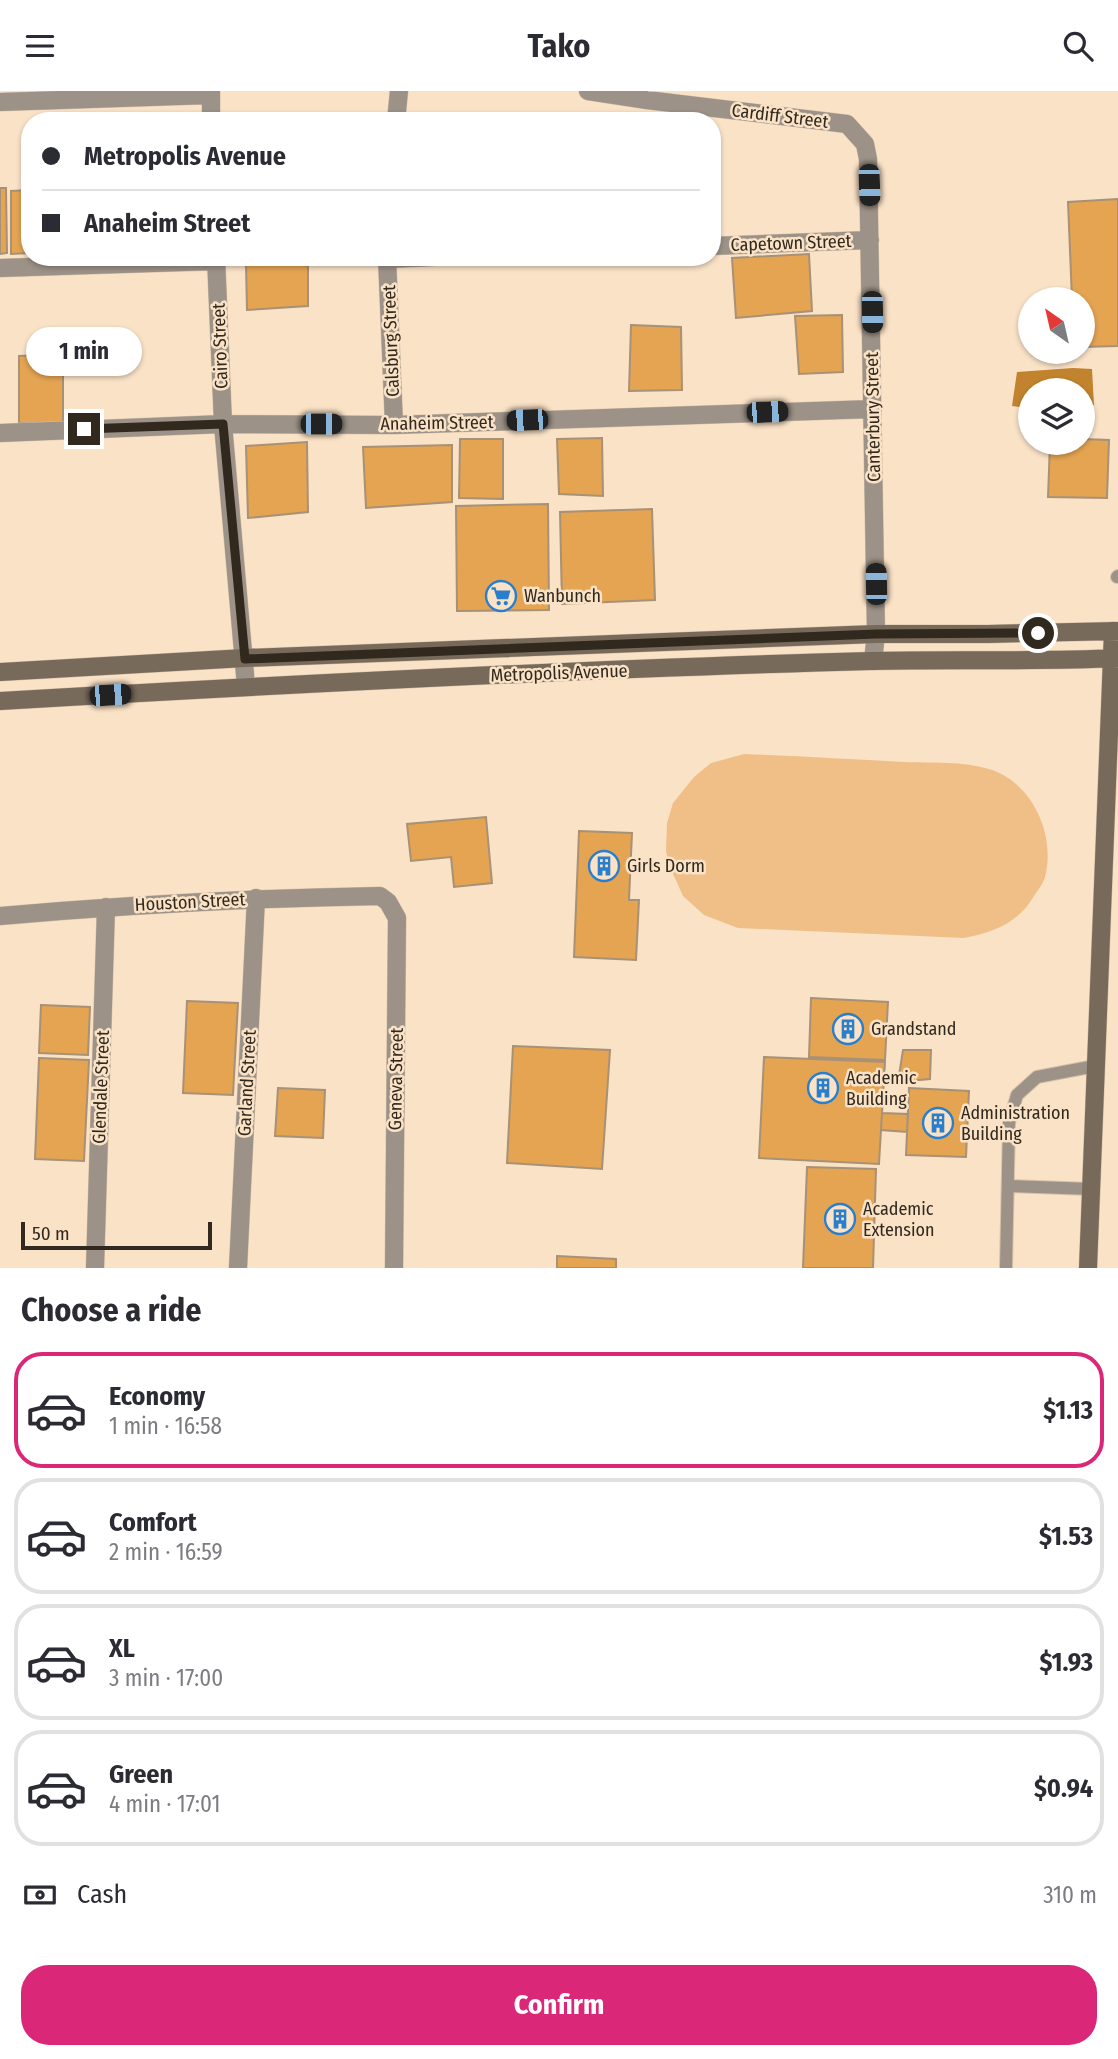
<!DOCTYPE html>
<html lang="en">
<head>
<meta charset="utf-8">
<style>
	body { margin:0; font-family:"Fira Sans Condensed",sans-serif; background:#f7f7f7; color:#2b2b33; height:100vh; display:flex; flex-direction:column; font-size:26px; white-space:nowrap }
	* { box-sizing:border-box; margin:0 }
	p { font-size:23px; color:#7c7c81 }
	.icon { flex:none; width:38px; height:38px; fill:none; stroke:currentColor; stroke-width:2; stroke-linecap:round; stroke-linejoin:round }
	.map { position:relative; height:1177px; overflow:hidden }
	.sheet { display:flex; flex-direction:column; background:#fff; flex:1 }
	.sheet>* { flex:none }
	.top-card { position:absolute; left:21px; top:21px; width:700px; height:154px; border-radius:28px; box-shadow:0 2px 5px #0004; display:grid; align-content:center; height:154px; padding:0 21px; background:#fff }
	.needle { width:46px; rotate:326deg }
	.controls { position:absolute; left:1018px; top:196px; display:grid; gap:14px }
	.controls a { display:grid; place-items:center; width:77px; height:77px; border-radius:50%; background:#fff; box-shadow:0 2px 5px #0004; font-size:35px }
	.scale { position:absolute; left:21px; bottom:18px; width:191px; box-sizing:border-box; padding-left:7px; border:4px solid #31281e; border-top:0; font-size:19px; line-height:24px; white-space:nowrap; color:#31281e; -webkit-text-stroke:5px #fae2c7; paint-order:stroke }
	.end { position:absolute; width:32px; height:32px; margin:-16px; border:9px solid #31281e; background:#fff; box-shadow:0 0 0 4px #fff }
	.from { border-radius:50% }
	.bubble { position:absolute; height:49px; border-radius:24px; background:#fff; box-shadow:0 2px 5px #0004; font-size:23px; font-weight:700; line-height:49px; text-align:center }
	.car { position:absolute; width:21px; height:42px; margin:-21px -10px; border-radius:9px; box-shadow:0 0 5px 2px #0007; background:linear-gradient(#222 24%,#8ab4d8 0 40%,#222 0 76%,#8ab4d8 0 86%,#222 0) }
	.top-card b { display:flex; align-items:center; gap:24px; height:66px; font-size:26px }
	.top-card b+b { border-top:2px solid #e1e1e2 }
	.top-card i { width:18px; height:18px; background:#2b2b33 }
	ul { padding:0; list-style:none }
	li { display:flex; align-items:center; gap:21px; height:116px; margin:0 14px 10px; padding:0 7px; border:4px solid #e1e1e2; border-radius:28px }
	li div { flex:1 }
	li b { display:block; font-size:26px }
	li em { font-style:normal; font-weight:700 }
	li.on { border-color:#db2777 }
	li>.icon { width:63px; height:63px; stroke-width:1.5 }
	h2 { padding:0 21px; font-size:32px; line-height:84px }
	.pay { display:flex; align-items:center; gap:18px; height:77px; padding:0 21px; font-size:26px }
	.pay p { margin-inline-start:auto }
	.action { display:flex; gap:14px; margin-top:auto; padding:14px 21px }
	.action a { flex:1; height:80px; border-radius:28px; background:#db2777; color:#fff; font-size:28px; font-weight:700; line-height:80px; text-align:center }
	header { display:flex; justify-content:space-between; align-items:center; height:91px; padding:0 21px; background:#fff; font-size:32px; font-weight:700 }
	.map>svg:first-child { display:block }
</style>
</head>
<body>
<header><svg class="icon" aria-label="menu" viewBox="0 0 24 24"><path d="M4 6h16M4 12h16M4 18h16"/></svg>Tako<svg class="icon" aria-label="search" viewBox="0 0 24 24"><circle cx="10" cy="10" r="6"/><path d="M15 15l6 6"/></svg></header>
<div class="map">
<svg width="1118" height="1177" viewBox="0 0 1118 1177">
	<rect width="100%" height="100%" fill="#fae2c7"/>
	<!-- green -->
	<path fill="#f0bf87" d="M744,663C798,665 851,668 904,671C932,672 963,670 989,678C1033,691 1056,745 1045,786C1043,793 1038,799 1034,805C1018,832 995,841 964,847L738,837L704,824L683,805L669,774L666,760L667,732L673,712L694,686L711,672Z"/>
	<!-- water -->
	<path fill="#c1832d" d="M1073,277L1092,278L1094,314H1083V299H1031V331L1025,321L1026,317L1012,315L1017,281Z"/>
	<!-- building -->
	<path fill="#e4a452" stroke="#a79177" stroke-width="2" d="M607,24L661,29V30H605Z
		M0,97H6L7,162L0,163Z
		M30,99V162L11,163V100Z
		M1118,108V255L1083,256V208H1072L1068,111Z
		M809,163L812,220L736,227L732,167Z
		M308,172V215L247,219L246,174Z
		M842,224L843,281L799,283L795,225Z
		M631,234L681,236L682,299L629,300Z
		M63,263V332H19V265Z
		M602,347L603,405L559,403L557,348Z
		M460,348H503V408L459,407Z
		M1083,348L1109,349L1107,407L1048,406L1050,352H1083Z
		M307,351L308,421L248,427L246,355Z
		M452,354V411L366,417L363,356Z
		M548,413L549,519L457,520L456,415Z
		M652,418L655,509L562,513L560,421Z
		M486,726L492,792L454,796L451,766L411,770L407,733Z
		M579,740L632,742L629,809H639L636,869L574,866Z
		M811,907L888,911L885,969L809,966Z
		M187,910L238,912L233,1004L183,1002Z
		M41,914L90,916L88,964L39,962Z
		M513,955L610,959L602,1078L507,1072Z
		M903,959H931L930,988L898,991Z
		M764,966L885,971L879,1073L759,1067Z
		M39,967L89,969L84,1070L35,1068Z
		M278,997L325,999L323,1047L275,1045Z
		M909,997L969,1000L966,1066L906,1064Z
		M882,1022L908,1023L907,1041L881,1039Z
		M807,1076L876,1078L873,1177H803Z
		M557,1165L616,1168V1177H557Z"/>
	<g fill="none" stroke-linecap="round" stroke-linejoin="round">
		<!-- lane casing -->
		<g stroke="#d6c1a9" stroke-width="14">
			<path id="lane" d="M1117,486L1118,485
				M1008,1095L1091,1098
				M1006,1177L1009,1032L1017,1004L1037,986L1095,975"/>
		</g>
		<!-- street casing -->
		<g stroke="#d6c1a9" stroke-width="19">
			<path id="street" d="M588,0L647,9L847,33L865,53L868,68L876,543L873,570
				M0,11L210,4
				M211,30V0
				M396,30L399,0
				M712,155L870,149
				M216,166L223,333L246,595
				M387,166L394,334
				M387,168L432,166
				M0,177L216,170
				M0,342L223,333L394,334L873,318
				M0,825C127,814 253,807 380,805L388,811L397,827L394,1177
				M95,1177L106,816
				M238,1177L256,807"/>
		</g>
		<!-- secondary casing -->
		<g stroke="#d6c1a9" stroke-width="19">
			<path id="secondary" d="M0,581L245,567L664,551L876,543H988L1118,540
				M0,610C290,593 580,578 871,570C953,568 1036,571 1118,567
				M1088,1177L1113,540"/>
		</g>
		<!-- lane -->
		<use href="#lane" stroke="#9c9287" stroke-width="12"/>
		<!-- street -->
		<use href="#street" stroke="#9c9287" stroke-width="18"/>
		<!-- secondary -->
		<use href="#secondary" stroke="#786a5a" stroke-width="18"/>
	</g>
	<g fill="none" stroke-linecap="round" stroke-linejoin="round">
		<!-- route -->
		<path stroke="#31281e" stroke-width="9" d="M84,338L223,333L245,568L876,543L1038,542"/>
	</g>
	<!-- icons -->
	<defs>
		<g id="supermarket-ring" transform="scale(1.575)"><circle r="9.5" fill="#fae2c7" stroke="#2a7fcd" stroke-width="1.5"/><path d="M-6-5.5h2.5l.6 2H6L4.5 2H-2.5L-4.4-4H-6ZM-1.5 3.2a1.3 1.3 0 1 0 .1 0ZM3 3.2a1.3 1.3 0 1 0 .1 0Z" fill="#2a7fcd"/></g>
		<g id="building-ring" transform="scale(1.575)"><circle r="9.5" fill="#fae2c7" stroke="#2a7fcd" stroke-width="1.5"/><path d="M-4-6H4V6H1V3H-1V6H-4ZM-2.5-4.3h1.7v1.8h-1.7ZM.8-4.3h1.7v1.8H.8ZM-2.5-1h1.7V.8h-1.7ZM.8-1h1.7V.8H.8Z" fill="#2a7fcd"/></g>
	</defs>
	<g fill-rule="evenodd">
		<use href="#supermarket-ring" x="501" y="505"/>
		<use href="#building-ring" x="604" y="775"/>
		<use href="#building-ring" x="848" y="938"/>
		<use href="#building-ring" x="823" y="997"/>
		<use href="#building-ring" x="938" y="1032"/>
		<use href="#building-ring" x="840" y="1128"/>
	</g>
	<g text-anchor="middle" stroke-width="5" stroke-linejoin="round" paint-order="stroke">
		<!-- street labels -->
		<g font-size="18" fill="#31281e" stroke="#fae2c7">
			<text transform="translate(780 25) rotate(7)" y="6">Cardiff Street</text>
			<text transform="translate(791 152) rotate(-2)" y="6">Capetown Street</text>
			<text transform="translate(391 250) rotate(-92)" y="6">Calsburg Street</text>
			<text transform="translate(220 255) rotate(-92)" y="6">Cairo Street</text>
			<text transform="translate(873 326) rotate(-91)" y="6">Canterbury Street</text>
			<text transform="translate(437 332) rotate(-1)" y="6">Anaheim Street</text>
			<text transform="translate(559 582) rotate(-2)" y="6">Metropolis Avenue</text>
			<text transform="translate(190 811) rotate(-3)" y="6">Houston Street</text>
			<text transform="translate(396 988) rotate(-89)" y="6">Geneva Street</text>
			<text transform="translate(247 992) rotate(-87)" y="6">Garland Street</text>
			<text transform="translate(101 996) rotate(-88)" y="6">Glendale Street</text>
		</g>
		<!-- poi labels -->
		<g font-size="18" fill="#31281e" stroke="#fae2c7" text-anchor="start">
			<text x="524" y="511">Wanbunch</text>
			<text x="627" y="781">Girls Dorm</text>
			<text x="871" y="944">Grandstand</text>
			<text x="846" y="993">Academic<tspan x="846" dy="21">Building</tspan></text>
			<text x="961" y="1028">Administration<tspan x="961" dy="21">Building</tspan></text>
			<text x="863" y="1124">Academic<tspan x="863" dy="21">Extension</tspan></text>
		</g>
	</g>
</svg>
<div class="controls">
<a><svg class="needle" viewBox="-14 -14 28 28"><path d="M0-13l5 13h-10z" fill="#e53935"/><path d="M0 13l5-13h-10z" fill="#7c7c81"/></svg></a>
<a><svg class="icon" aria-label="layers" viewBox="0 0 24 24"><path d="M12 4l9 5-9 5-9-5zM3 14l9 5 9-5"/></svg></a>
</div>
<div class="scale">50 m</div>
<i class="end from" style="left:1038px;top:542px"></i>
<i class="end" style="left:84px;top:338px"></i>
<div class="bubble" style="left:26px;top:236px;width:116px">1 min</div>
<i class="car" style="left:869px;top:94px;rotate:178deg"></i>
<i class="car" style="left:872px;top:221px;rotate:179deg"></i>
<i class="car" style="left:767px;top:321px;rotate:88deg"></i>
<i class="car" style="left:527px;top:329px;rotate:268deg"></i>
<i class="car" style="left:321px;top:333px;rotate:90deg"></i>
<i class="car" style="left:876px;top:493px;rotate:359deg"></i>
<i class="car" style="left:110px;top:604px;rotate:86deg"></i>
<div class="top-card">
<b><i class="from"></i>Metropolis Avenue</b>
<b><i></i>Anaheim Street</b>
</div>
</div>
<section class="sheet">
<h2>Choose a ride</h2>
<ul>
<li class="on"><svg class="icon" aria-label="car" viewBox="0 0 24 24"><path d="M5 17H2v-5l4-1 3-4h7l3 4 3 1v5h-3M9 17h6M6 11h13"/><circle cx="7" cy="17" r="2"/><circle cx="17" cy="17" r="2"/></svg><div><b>Economy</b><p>1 min · 16:58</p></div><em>$1.13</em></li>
<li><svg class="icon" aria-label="car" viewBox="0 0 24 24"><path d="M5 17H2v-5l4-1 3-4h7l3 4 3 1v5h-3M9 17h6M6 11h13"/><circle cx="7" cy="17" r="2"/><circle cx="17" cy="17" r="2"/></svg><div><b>Comfort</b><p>2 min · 16:59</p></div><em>$1.53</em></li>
<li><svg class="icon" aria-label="car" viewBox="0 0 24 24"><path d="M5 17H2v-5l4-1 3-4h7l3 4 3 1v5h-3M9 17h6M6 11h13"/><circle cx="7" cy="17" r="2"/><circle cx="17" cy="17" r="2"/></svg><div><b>XL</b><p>3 min · 17:00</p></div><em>$1.93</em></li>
<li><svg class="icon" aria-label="car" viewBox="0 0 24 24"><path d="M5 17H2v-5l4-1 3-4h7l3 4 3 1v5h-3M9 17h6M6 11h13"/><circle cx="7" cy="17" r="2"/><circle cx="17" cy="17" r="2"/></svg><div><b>Green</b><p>4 min · 17:01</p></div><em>$0.94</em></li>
</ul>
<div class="pay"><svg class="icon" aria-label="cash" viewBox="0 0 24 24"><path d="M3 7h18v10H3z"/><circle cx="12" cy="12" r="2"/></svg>Cash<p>310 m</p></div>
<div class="action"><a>Confirm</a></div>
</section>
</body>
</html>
